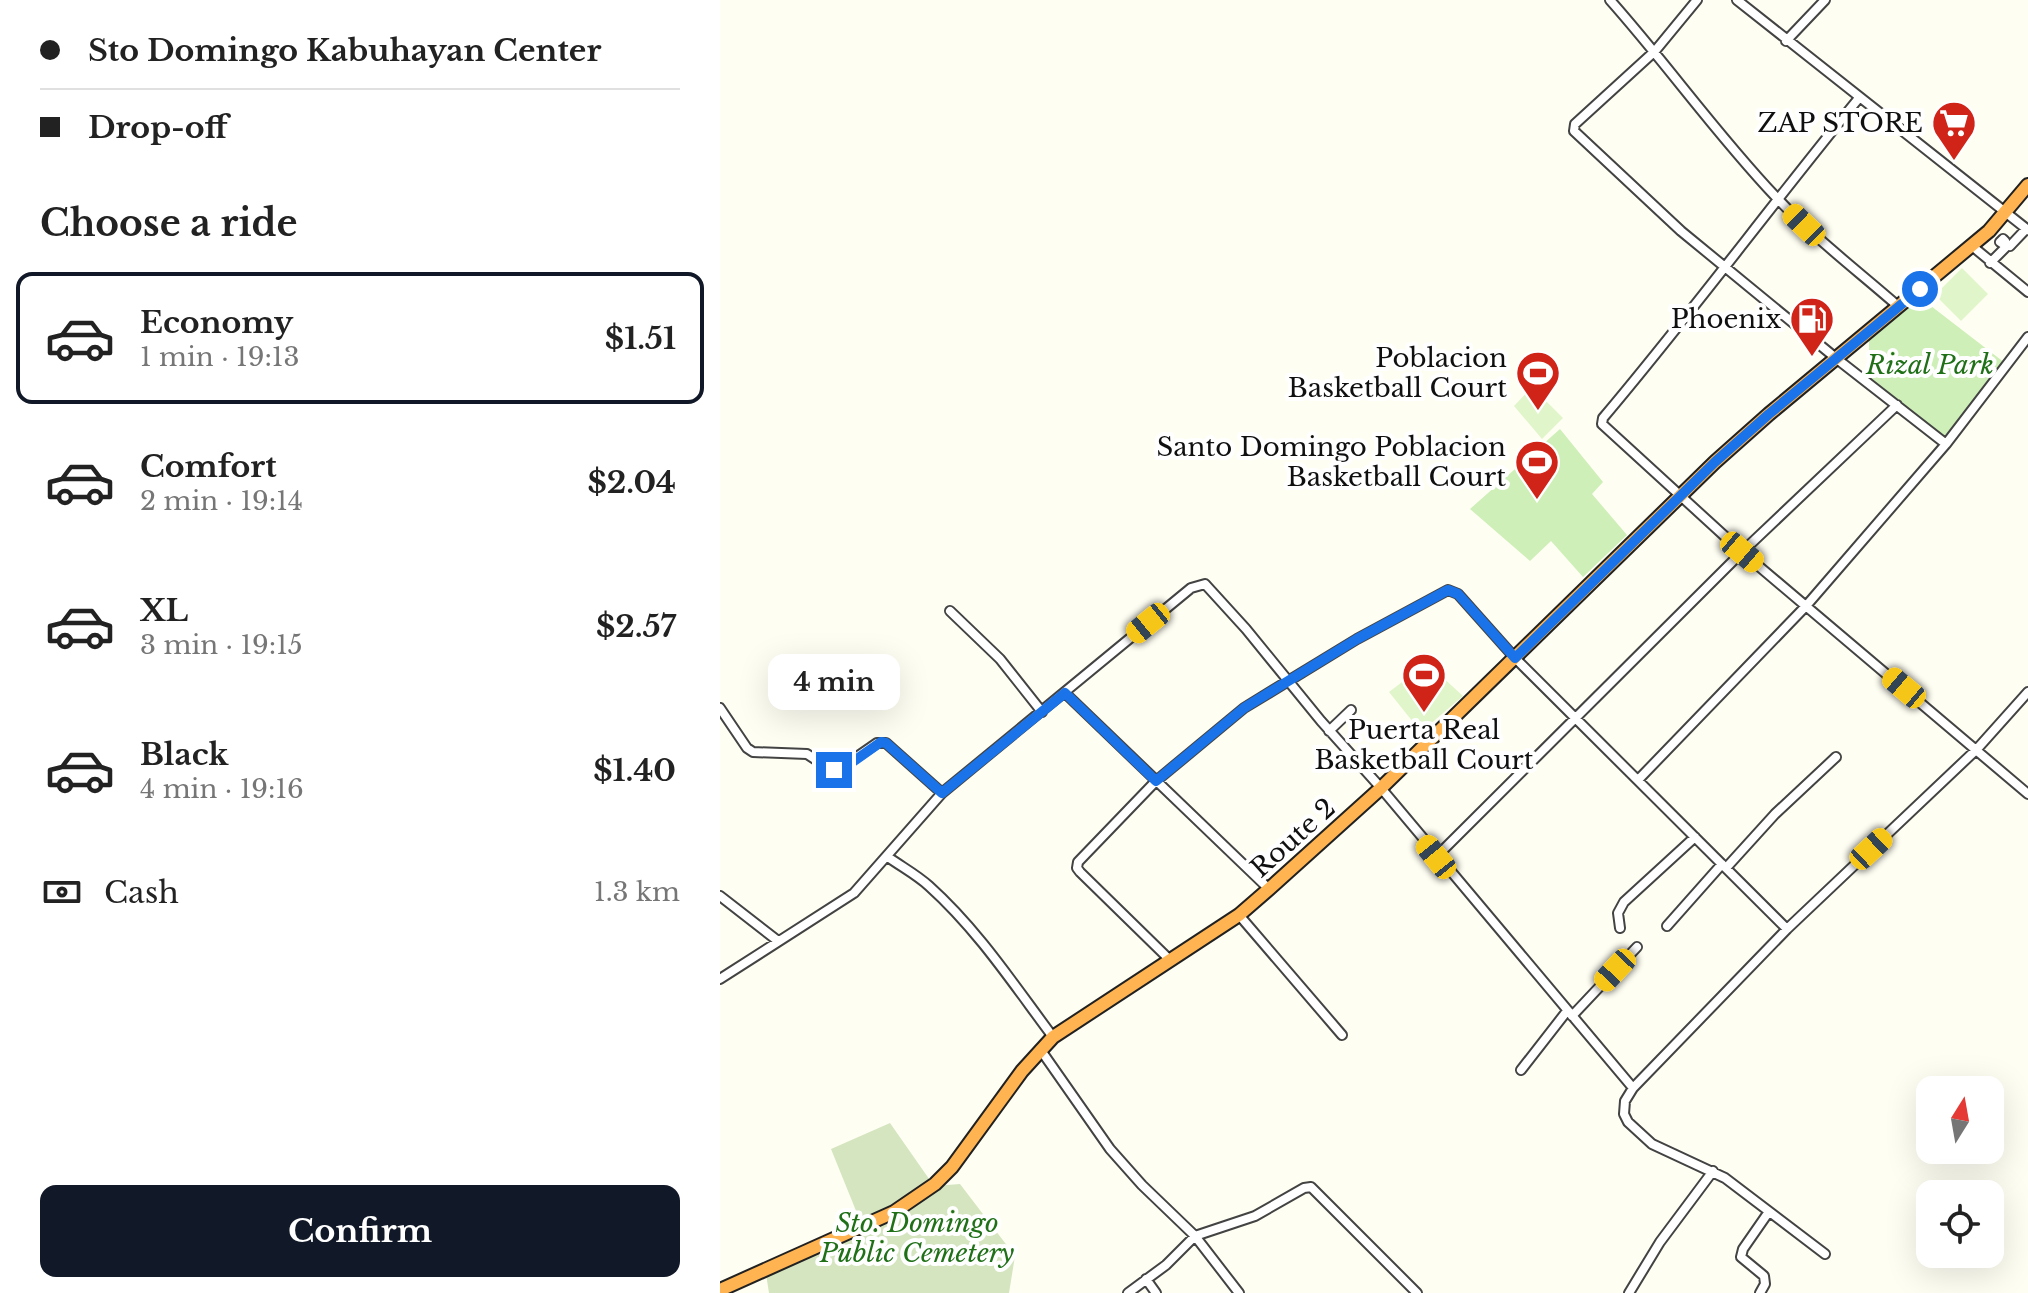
<!DOCTYPE html>
<html lang="en">
<head>
<meta charset="utf-8">
<style>
	body { margin:0; font-family:"Libre Baskerville",serif; background:#f2f2f2; color:#222; height:100vh; display:flex; flex-direction:column; font-size:30px; white-space:nowrap }
	* { box-sizing:border-box; margin:0 }
	p { font-size:26px; color:#767676 }
	.icon { flex:none; width:44px; height:44px; fill:none; stroke:currentColor; stroke-width:2; stroke-linecap:round; stroke-linejoin:round }
	.map { position:relative; flex:1; overflow:hidden }
	.side { display:flex; flex-direction:column; background:#fff; width:720px }
	.side>* { flex:none }
	.guide { display:grid; align-content:center; height:176px; padding:0 40px; background:#fff }
	.needle { width:52px; rotate:11deg }
	.buttons { position:absolute; left:1196px; top:1076px; display:grid; gap:16px }
	.buttons a { display:grid; place-items:center; width:88px; height:88px; border-radius:16px; background:#fff; box-shadow:0 8px 32px #0002; font-size:40px }
	.end { position:absolute; width:36px; height:36px; margin:-18px; border:10px solid #1a73e8; background:#fff; box-shadow:0 0 0 4px #fff }
	.from { border-radius:50% }
	.bubble { position:absolute; height:56px; border-radius:16px; background:#fff; box-shadow:0 8px 32px #0002; font-size:26px; font-weight:800; line-height:56px; text-align:center }
	.car { position:absolute; width:24px; height:48px; margin:-24px -12px; border-radius:10px; box-shadow:0 0 6px 2px #0007; background:linear-gradient(#f5c518 24%,#345 0 40%,#f5c518 0 76%,#345 0 86%,#f5c518 0) }
	.guide b { display:flex; align-items:center; gap:28px; height:76px; font-size:30px }
	.guide b+b { border-top:2px solid #e0e0e0 }
	.guide i { width:20px; height:20px; background:#222 }
	ul { padding:0; list-style:none }
	li { display:flex; align-items:center; gap:24px; height:132px; margin:0 16px 12px; padding:0 24px; border:4px solid transparent; border-radius:16px }
	li div { flex:1 }
	li b { display:block; font-size:30px }
	li em { font-style:normal; font-weight:800 }
	li.selected { border-color:#111827 }
	li>.icon { width:72px; height:72px; stroke-width:1.5 }
	h2 { padding:0 40px; font-size:36px; line-height:96px }
	.pay { display:flex; align-items:center; gap:20px; height:88px; padding:0 40px; font-size:30px }
	.pay p { margin-inline-start:auto }
	.button { display:flex; gap:16px; margin-top:auto; padding:16px 40px }
	.button a { flex:1; height:92px; border-radius:16px; background:#111827; color:#fff; font-size:32px; font-weight:800; line-height:92px; text-align:center }
	main { display:flex; flex:1; min-height:0 }
	.map>svg:first-child { display:block }
</style>
</head>
<body>
<main>
<section class="side">
<div class="guide">
<b><i class="from"></i>Sto Domingo Kabuhayan Center</b>
<b><i></i>Drop-off</b>
</div>
<h2>Choose a ride</h2>
<ul>
<li class="selected"><svg class="icon" aria-label="car" viewBox="0 0 24 24"><path d="M5 17H2v-5l4-1 3-4h7l3 4 3 1v5h-3M9 17h6M6 11h13"/><circle cx="7" cy="17" r="2"/><circle cx="17" cy="17" r="2"/></svg><div><b>Economy</b><p>1 min · 19:13</p></div><em>$1.51</em></li>
<li><svg class="icon" aria-label="car" viewBox="0 0 24 24"><path d="M5 17H2v-5l4-1 3-4h7l3 4 3 1v5h-3M9 17h6M6 11h13"/><circle cx="7" cy="17" r="2"/><circle cx="17" cy="17" r="2"/></svg><div><b>Comfort</b><p>2 min · 19:14</p></div><em>$2.04</em></li>
<li><svg class="icon" aria-label="car" viewBox="0 0 24 24"><path d="M5 17H2v-5l4-1 3-4h7l3 4 3 1v5h-3M9 17h6M6 11h13"/><circle cx="7" cy="17" r="2"/><circle cx="17" cy="17" r="2"/></svg><div><b>XL</b><p>3 min · 19:15</p></div><em>$2.57</em></li>
<li><svg class="icon" aria-label="car" viewBox="0 0 24 24"><path d="M5 17H2v-5l4-1 3-4h7l3 4 3 1v5h-3M9 17h6M6 11h13"/><circle cx="7" cy="17" r="2"/><circle cx="17" cy="17" r="2"/></svg><div><b>Black</b><p>4 min · 19:16</p></div><em>$1.40</em></li>
</ul>
<div class="pay"><svg class="icon" aria-label="cash" viewBox="0 0 24 24"><path d="M3 7h18v10H3z"/><circle cx="12" cy="12" r="2"/></svg>Cash<p>1.3 km</p></div>
<div class="button"><a>Confirm</a></div>
</section>
<div class="map">
<svg width="1308" height="1293" viewBox="0 0 1308 1293">
	<rect width="100%" height="100%" fill="#fffef3"/>
	<!-- green -->
	<path fill="#ceefb7" d="M1198,296L1285,363L1226,440L1149,378V335Z
		M840,429L883,482L872,494L907,535L863,577L831,541L810,561L750,509Z"/>
	<!-- cemetery -->
	<path fill="#d5e5c0" d="M170,1123L214,1186L240,1184L295,1256L289,1293H49L46,1274L143,1228L111,1149Z"/>
	<!-- pitch -->
	<path fill="#e1f5ca" d="M1242,268L1268,294L1241,321L1215,295Z
		M812,387L843,418L822,439L794,406Z
		M707,663L743,696L701,732L669,692Z"/>
	<g fill="none" stroke-linecap="round" stroke-linejoin="round">
		<!-- minor casing -->
		<g stroke="#434343" stroke-width="12">
			<path id="minor" d="M890,0C947,64 997,135 1056,197C1093,237 1138,271 1179,307
				M977,0L935,51L855,124L854,131L961,231L1117,359L1226,444
				M1017,0L1308,230
				M1066,41L1105,0
				M1139,98C1052,204 971,314 883,418L882,424L1022,552L1308,794
				M1283,239L1285,241L1283,244L1280,242Z
				M1252,246L1308,292
				M1290,246L1306,229
				M1270,263L1286,247
				M230,611L280,659L322,712
				M345,693L549,889
				M0,708L27,748L33,752L87,754L110,769L118,770L157,743H166L222,793
				M609,731L631,710
				M918,780L1086,606L1226,444L1308,337
				M168,857C182,867 197,875 209,886C258,930 294,985 333,1037
				M716,857L1022,552L1177,405
				M1006,868L1055,814L1116,757
				M0,896L58,941
				M519,915L622,1035
				M947,926L1002,864
				M900,928L898,913L904,902L975,837
				M450,960L360,872L357,868L358,862L436,781L524,708L637,639L728,590L738,594L795,658L1067,929
				M0,979L134,893L222,793L471,588L485,584L526,629L601,721L661,788L913,1088
				M852,1016L917,947
				M320,1049L390,1149L422,1185L475,1236L535,1216L584,1188L591,1187L697,1293
				M801,1070L847,1011
				M1105,1254L1005,1178L932,1144L908,1122L904,1114L905,1101L913,1088L1067,929L1257,749L1308,692
				M426,1279L436,1293
				M408,1293L446,1265L475,1236L519,1293
				M909,1293L940,1242L993,1171
				M1040,1293L1045,1284L1044,1276L1021,1257L1023,1249L1048,1213"/>
		</g>
		<!-- highway casing -->
		<g stroke="#212121" stroke-width="16">
			<path id="highway" d="M0,1290L174,1212L215,1184L232,1167L302,1071L333,1037L519,915L549,889L661,788L995,462L1049,414L1269,231L1308,185"/>
		</g>
		<!-- minor -->
		<use href="#minor" stroke="#fff" stroke-width="8"/>
		<!-- highway -->
		<use href="#highway" stroke="#ffb451" stroke-width="12"/>
	</g>
	<g fill="none" stroke-linecap="round" stroke-linejoin="round">
		<!-- route -->
		<path stroke="#1a73e8" stroke-width="10" d="M114,770L124,768L161,742L166,743L222,793L345,693L436,781L524,708L637,639L728,590L738,594L795,658L995,462L1049,414L1200,289"/>
	</g>
	<!-- icons -->
	<defs>
		<g id="supermarket-pin" transform="scale(2.3)"><path d="M0 17L-7.5 6A9.5 9.5 0 1 1 7.5 6Z" fill="#d02418" stroke="#fff"/><path d="M-6-5.5h2.5l.6 2H6L4.5 2H-2.5L-4.4-4H-6ZM-1.5 3.2a1.3 1.3 0 1 0 .1 0ZM3 3.2a1.3 1.3 0 1 0 .1 0Z" fill="#fff"/></g>
		<g id="fuel-pin" transform="scale(2.3)"><path d="M0 17L-7.5 6A9.5 9.5 0 1 1 7.5 6Z" fill="#d02418" stroke="#fff"/><path d="M-5.5-6h7V0h2V4h1.3V-2.5L3-4.5l.8-.8L6-3V5H2.5V1h-1V6h-7ZM-4.2-4.7v3.2H.2V-4.7Z" fill="#fff"/></g>
		<g id="stadium-pin" transform="scale(2.3)"><path d="M0 17L-7.5 6A9.5 9.5 0 1 1 7.5 6Z" fill="#d02418" stroke="#fff"/><path d="M0-5a6.5 5 0 1 0 0 10a6.5 5 0 1 0 0-10ZM-3.5-1.8h7v3.6h-7Z" fill="#fff"/></g>
	</defs>
	<g fill-rule="evenodd">
		<use href="#supermarket-pin" x="1234" y="123"/>
		<use href="#fuel-pin" x="1092" y="319"/>
		<use href="#stadium-pin" x="818" y="373"/>
		<use href="#stadium-pin" x="817" y="462"/>
		<use href="#stadium-pin" x="704" y="675"/>
	</g>
	<g text-anchor="middle" stroke-width="8" stroke-linejoin="round" paint-order="stroke">
		<!-- poi labels -->
		<g font-size="26" fill="#101010" stroke="#fff" text-anchor="end">
			<text x="1203" y="132">ZAP STORE</text>
			<text x="1061" y="328">Phoenix</text>
			<text x="787" y="367">Poblacion<tspan x="787" dy="30">Basketball Court</tspan></text>
			<text x="786" y="456">Santo Domingo Poblacion<tspan x="786" dy="30">Basketball Court</tspan></text>
			<text x="704" y="739" text-anchor="middle">Puerta Real<tspan x="704" dy="30">Basketball Court</tspan></text>
		</g>
		<!-- park labels -->
		<g font-size="26" font-style="italic" fill="#207018" stroke="#fff">
			<text x="1210" y="374">Rizal Park</text>
			<text x="197" y="1232">Sto. Domingo<tspan x="197" dy="30">Public Cemetery</tspan></text>
		</g>
		<!-- street labels -->
		<g font-size="26" fill="#101010" stroke="#fff">
			<text transform="translate(573 838) rotate(-42)" y="9">Route 2</text>
		</g>
	</g>
</svg>
<div class="buttons">
<a><svg class="needle" viewBox="-14 -14 28 28"><path d="M0-13l5 13h-10z" fill="#e53935"/><path d="M0 13l5-13h-10z" fill="#767676"/></svg></a>
<a><svg class="icon" aria-label="locate" viewBox="0 0 24 24"><circle cx="12" cy="12" r="6"/><path d="M12 2v4M12 18v4M2 12h4M18 12h4"/></svg></a>
</div>
<i class="end from" style="left:1200px;top:289px"></i>
<i class="end" style="left:114px;top:770px"></i>
<div class="bubble" style="left:48px;top:654px;width:132px">4 min</div>
<i class="car" style="left:1084px;top:225px;rotate:314deg"></i>
<i class="car" style="left:1022px;top:552px;rotate:130deg"></i>
<i class="car" style="left:428px;top:623px;rotate:231deg"></i>
<i class="car" style="left:1184px;top:688px;rotate:310deg"></i>
<i class="car" style="left:1151px;top:849px;rotate:47deg"></i>
<i class="car" style="left:716px;top:857px;rotate:321deg"></i>
<i class="car" style="left:895px;top:970px;rotate:223deg"></i>
</div>
</main>
</body>
</html>
